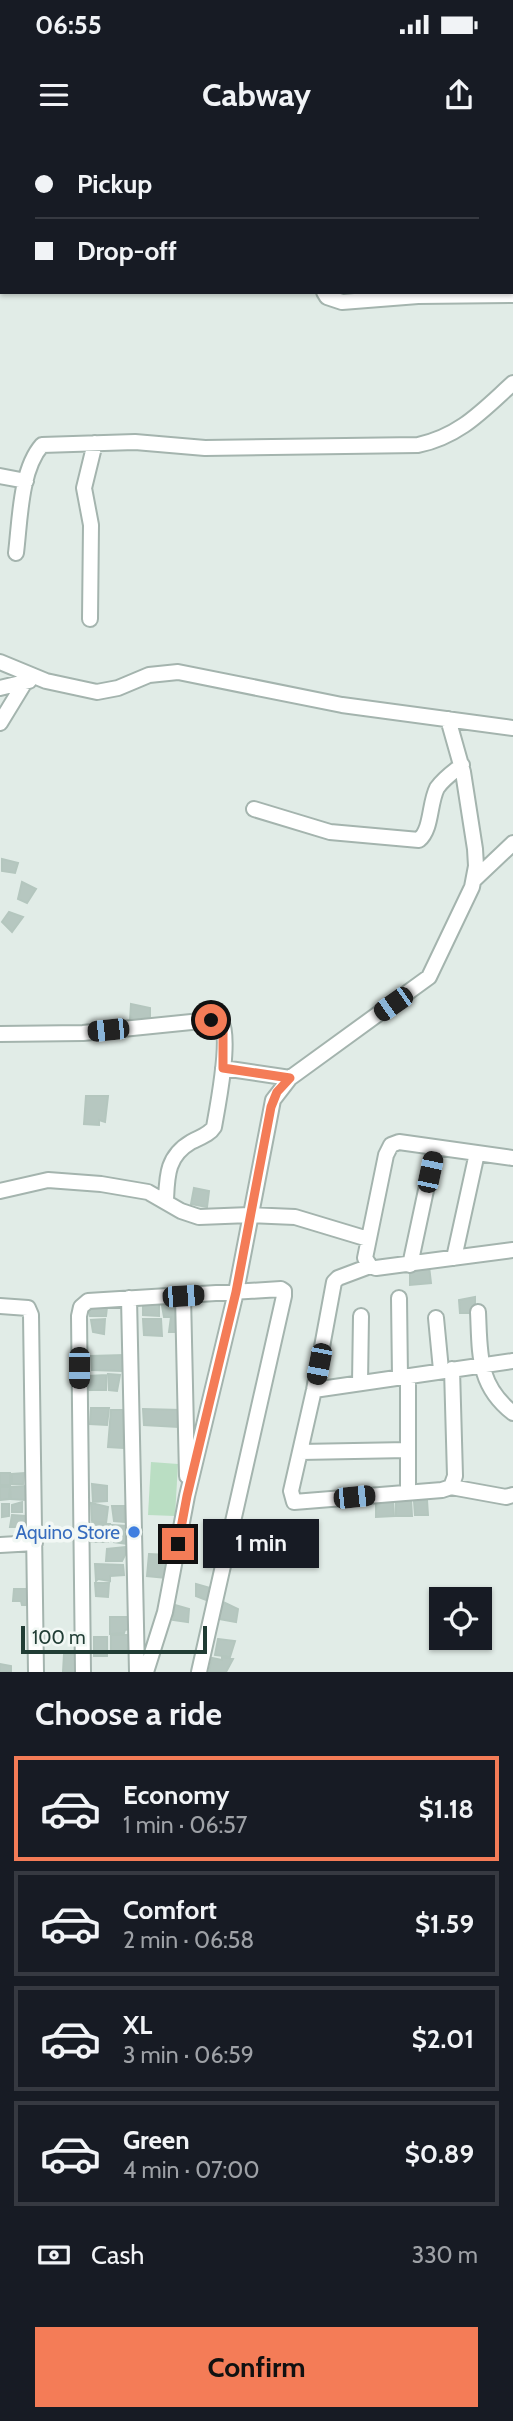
<!DOCTYPE html>
<html lang="en">
<head>
<meta charset="utf-8">
<style>
	body { margin:0; font-family:Cabin,sans-serif; background:#20242c; color:#f1f3f6; height:100vh; display:flex; flex-direction:column; font-size:26px; white-space:nowrap }
	* { box-sizing:border-box; margin:0 }
	p { font-size:23px; color:#9ea1a6 }
	.icon { flex:none; width:38px; height:38px; fill:none; stroke:currentColor; stroke-width:2; stroke-linecap:round; stroke-linejoin:round }
	.map { position:relative; height:1532px; overflow:hidden }
	.drawer { display:flex; flex-direction:column; background:#171b24; flex:1 }
	.drawer>* { flex:none }
	.banner { position:absolute; left:0px; top:0px; width:514px; height:154px; box-shadow:0 2px 5px #0004; display:grid; align-content:center; height:154px; padding:0 35px; background:#171b24 }
	.tools { position:absolute; left:429px; top:1447px; display:grid; gap:14px }
	.tools a { display:grid; place-items:center; width:63px; height:63px; border-radius:0px; background:#171b24; box-shadow:0 2px 5px #0004; font-size:35px }
	.scale { position:absolute; left:21px; bottom:18px; width:186px; box-sizing:border-box; padding-left:7px; border:4px solid #213d35; border-top:0; font-size:19px; line-height:24px; white-space:nowrap; color:#213d35; -webkit-text-stroke:5px #f2f8f5; paint-order:stroke }
	.end { position:absolute; width:32px; height:32px; margin:-16px; border:9px solid #f47c57; background:#111; box-shadow:0 0 0 4px #111 }
	.from { border-radius:50% }
	.bubble { position:absolute; height:49px; border-radius:0px; background:#171b24; box-shadow:0 2px 5px #0004; font-size:23px; font-weight:700; line-height:49px; text-align:center }
	.car { position:absolute; width:21px; height:42px; margin:-21px -10px; border-radius:9px; box-shadow:0 0 5px 2px #0007; background:linear-gradient(#222 24%,#8ab4d8 0 40%,#222 0 76%,#8ab4d8 0 86%,#222 0) }
	.banner b { display:flex; align-items:center; gap:24px; height:66px; font-size:26px }
	.banner b+b { border-top:2px solid #363941 }
	.banner i { width:18px; height:18px; background:#f1f3f6 }
	ul { padding:0; list-style:none }
	li { display:flex; align-items:center; gap:21px; height:105px; margin:0 14px 10px; padding:0 21px; border:4px solid #363941; border-radius:0px }
	li div { flex:1 }
	li b { display:block; font-size:26px }
	li em { font-style:normal; font-weight:700 }
	li.selected { border-color:#f47c57 }
	li>.icon { width:63px; height:63px; stroke-width:1.5 }
	h2 { padding:0 35px; font-size:32px; line-height:84px }
	.pay { display:flex; align-items:center; gap:18px; height:77px; padding:0 35px; font-size:26px }
	.pay p { margin-inline-start:auto }
	.button { display:flex; gap:14px; margin-top:auto; padding:14px 35px }
	.button a { flex:1; height:80px; border-radius:0px; background:#f47c57; color:#111; font-size:28px; font-weight:700; line-height:80px; text-align:center }
	.status { display:flex; justify-content:space-between; align-items:center; height:49px; padding:0 35px; background:#171b24; direction:ltr }
	.status svg { height:19px; fill:currentColor }
	header { display:flex; justify-content:space-between; align-items:center; height:91px; padding:0 35px; background:#171b24; font-size:32px; font-weight:700 }
	.map>svg:first-child { display:block }
</style>
</head>
<body>
<div class="status"><b>06:55</b><svg viewBox="0 0 49 12"><path d="M0 12V9h3v3zM5 12V6h3v6zM10 12V3h3v9zM15 12V0h3v12zM26 1h20v11H26zM47 4h2v5h-2z"/></svg></div>
<header><svg class="icon" aria-label="menu" viewBox="0 0 24 24"><path d="M4 6h16M4 12h16M4 18h16"/></svg>Cabway<svg class="icon" aria-label="share" viewBox="0 0 24 24"><path d="M12 15V3M7 8l5-5 5 5M5 13v7h14v-7"/></svg></header>
<div class="map">
<svg width="513" height="1532" viewBox="0 0 513 1532">
	<rect width="100%" height="100%" fill="#e1ece7"/>
	<!-- green -->
	<path fill="#badec3" d="M151,1322L178,1324L175,1376L148,1375Z"/>
	<!-- building -->
	<path fill="#b6c7c0" stroke="#b4c6be" stroke-width="2" d="M2,719L18,723L15,733L2,731Z
		M22,742L36,749L27,763L18,759Z
		M9,772L23,777L12,792L2,782Z
		M131,864L150,868V877L130,881Z
		M86,956H108L105,982L99,980V985L84,984Z
		M194,1048L209,1051L207,1067L191,1064Z
		M429,1126L431,1143L410,1145V1129Z
		M475,1157V1173H460L459,1160Z
		M161,1160H180L182,1192H169L171,1177H164Z
		M159,1162V1176L143,1175V1163Z
		M88,1166L107,1167L106,1176H90Z
		M105,1179L104,1194L93,1192L91,1180Z
		M143,1179H161L162,1196L144,1195Z
		M124,1215L121,1231L92,1230L91,1216Z
		M108,1234L120,1235L117,1251L109,1250Z
		M106,1235V1250H88V1236Z
		M91,1268H109L107,1285L90,1284Z
		M143,1269L180,1270L178,1287L144,1285Z
		M111,1270H123V1308L108,1307Z
		M0,1333H10V1345H0Z
		M24,1333L23,1344H12V1334Z
		M92,1344L107,1346V1361L93,1362Z
		M25,1346L26,1360L11,1359L10,1347Z
		M0,1347H10L9,1359L0,1360Z
		M393,1359L394,1376L376,1377V1361Z
		M396,1359L411,1360L412,1376H396Z
		M427,1360L428,1375H415L414,1361Z
		M22,1362V1372H12V1365Z
		M91,1363L108,1367L106,1383L92,1381Z
		M2,1364H9V1376L2,1377Z
		M112,1366H124V1382L114,1381Z
		M12,1375L25,1376V1387H10Z
		M92,1383L110,1384L108,1402H91Z
		M112,1385L127,1386L128,1404L114,1402Z
		M125,1407L126,1413L122,1421H106L107,1409Z
		M149,1414L167,1415L166,1438L147,1436Z
		M95,1424L123,1425L124,1435L110,1436V1441L98,1439L96,1441Z
		M95,1443H109L108,1457L96,1456Z
		M196,1444L210,1448L209,1461L196,1456Z
		M14,1449H29L26,1465H22L21,1461H13Z
		M223,1462L238,1469L236,1482L219,1479Z
		M175,1465L189,1469L188,1482L173,1480Z
		M110,1477H130L129,1489L125,1490L124,1493L110,1494Z
		M111,1495H129L127,1513H111Z
		M94,1497H107V1516H94Z
		M218,1499L235,1501L230,1517L215,1515Z
		M64,1514L78,1515L79,1532H63Z
		M222,1517L233,1519L226,1532H209L212,1518L222,1520Z
		M0,1524L11,1526V1532H0Z"/>
	<g fill="none" stroke-linecap="round" stroke-linejoin="round">
		<!-- minor casing -->
		<g stroke="#a4b4ae" stroke-width="18">
			<path id="minor" d="M369,0L374,2
				M324,152L327,157L342,162L418,156L513,155
				M0,336L26,341
				M16,413C20,381 20,330 42,305L135,302L205,308L418,305C460,296 482,271 513,243
				M90,479L91,385L84,348L95,303
				M0,522L46,541L97,552L118,548L149,535L178,532L342,565L513,588
				M0,548L29,541
				M0,583L25,542
				M254,669L330,692L419,700C432,689 429,664 437,648C443,639 453,632 462,625
				M474,740L513,703
				M0,894L83,893L211,880L221,881C231,898 218,965 214,987C209,995 200,997 191,1002C167,1016 167,1036 166,1060
				M223,928L290,938
				M513,1018L399,1002L391,1005L386,1015L365,1118L370,1126L376,1128L513,1110
				M0,1051L48,1040L101,1044L148,1052L181,1071L199,1077L250,1075L295,1077L368,1099
				M454,1118L477,1013
				M410,1125L435,1008
				M370,1126L338,1138L334,1142L314,1250L291,1351L294,1362L442,1350L451,1347L455,1336L452,1229
				M183,1156L187,1336
				M129,1158L137,1532
				M399,1158L400,1237
				M0,1166L28,1168L31,1175L36,1532
				M478,1172C480,1213 477,1245 513,1273
				M436,1178L441,1230
				M408,1236V1352
				M360,1243L361,1176
				M314,1250L513,1221
				M300,1312L408,1310
				M451,1347L506,1357L513,1355
				M0,1405L35,1403
				M83,1532L79,1176L81,1167L88,1161L281,1149L284,1151V1156L199,1532
				M146,1532L165,1472L187,1356L236,1152L273,960L290,938L429,837L472,747L476,726L475,709L463,632L448,579"/>
		</g>
		<!-- tertiary casing -->
		<g stroke="#a4b4ae" stroke-width="23">
			<path id="tertiary" d="M474,0L475,2
				M513,142V143"/>
		</g>
		<!-- minor -->
		<use href="#minor" stroke="#fff" stroke-width="14"/>
		<!-- tertiary -->
		<use href="#tertiary" stroke="#fff" stroke-width="19"/>
	</g>
	<g fill="none" stroke-linecap="round" stroke-linejoin="round">
		<!-- route -->
		<path stroke="#f47c57" stroke-width="9" d="M178,1404L187,1356L236,1152L271,967L277,952L290,938L223,928V883L221,881L211,880"/>
	</g>
	<!-- markers -->
	<circle fill="#3f7fe0" stroke="#f2f8f5" stroke-width="2.5" cx="134" cy="1392" r="7"/>
	<g text-anchor="middle" stroke-width="7" stroke-linejoin="round" paint-order="stroke">
		<!-- shop labels -->
		<g font-size="19" fill="#366cbe" stroke="#f2f8f5" text-anchor="end">
			<text x="120" y="1399">Aquino Store</text>
		</g>
	</g>
</svg>
<div class="tools">
<a><svg class="icon" aria-label="locate" viewBox="0 0 24 24"><circle cx="12" cy="12" r="6"/><path d="M12 2v4M12 18v4M2 12h4M18 12h4"/></svg></a>
</div>
<div class="scale">100 m</div>
<i class="end from" style="left:211px;top:880px"></i>
<i class="end" style="left:178px;top:1404px"></i>
<div class="bubble" style="left:203px;top:1379px;width:116px">1 min</div>
<i class="car" style="left:393px;top:864px;rotate:235deg"></i>
<i class="car" style="left:108px;top:890px;rotate:264deg"></i>
<i class="car" style="left:430px;top:1032px;rotate:12deg"></i>
<i class="car" style="left:183px;top:1156px;rotate:86deg"></i>
<i class="car" style="left:319px;top:1224px;rotate:191deg"></i>
<i class="car" style="left:79px;top:1228px;rotate:180deg"></i>
<i class="car" style="left:354px;top:1357px;rotate:84deg"></i>
<div class="banner">
<b><i class="from"></i>Pickup</b>
<b><i></i>Drop-off</b>
</div>
</div>
<section class="drawer">
<h2>Choose a ride</h2>
<ul>
<li class="selected"><svg class="icon" aria-label="car" viewBox="0 0 24 24"><path d="M5 17H2v-5l4-1 3-4h7l3 4 3 1v5h-3M9 17h6M6 11h13"/><circle cx="7" cy="17" r="2"/><circle cx="17" cy="17" r="2"/></svg><div><b>Economy</b><p>1 min · 06:57</p></div><em>$1.18</em></li>
<li><svg class="icon" aria-label="car" viewBox="0 0 24 24"><path d="M5 17H2v-5l4-1 3-4h7l3 4 3 1v5h-3M9 17h6M6 11h13"/><circle cx="7" cy="17" r="2"/><circle cx="17" cy="17" r="2"/></svg><div><b>Comfort</b><p>2 min · 06:58</p></div><em>$1.59</em></li>
<li><svg class="icon" aria-label="car" viewBox="0 0 24 24"><path d="M5 17H2v-5l4-1 3-4h7l3 4 3 1v5h-3M9 17h6M6 11h13"/><circle cx="7" cy="17" r="2"/><circle cx="17" cy="17" r="2"/></svg><div><b>XL</b><p>3 min · 06:59</p></div><em>$2.01</em></li>
<li><svg class="icon" aria-label="car" viewBox="0 0 24 24"><path d="M5 17H2v-5l4-1 3-4h7l3 4 3 1v5h-3M9 17h6M6 11h13"/><circle cx="7" cy="17" r="2"/><circle cx="17" cy="17" r="2"/></svg><div><b>Green</b><p>4 min · 07:00</p></div><em>$0.89</em></li>
</ul>
<div class="pay"><svg class="icon" aria-label="cash" viewBox="0 0 24 24"><path d="M3 7h18v10H3z"/><circle cx="12" cy="12" r="2"/></svg>Cash<p>330 m</p></div>
<div class="button"><a>Confirm</a></div>
</section>
</body>
</html>
